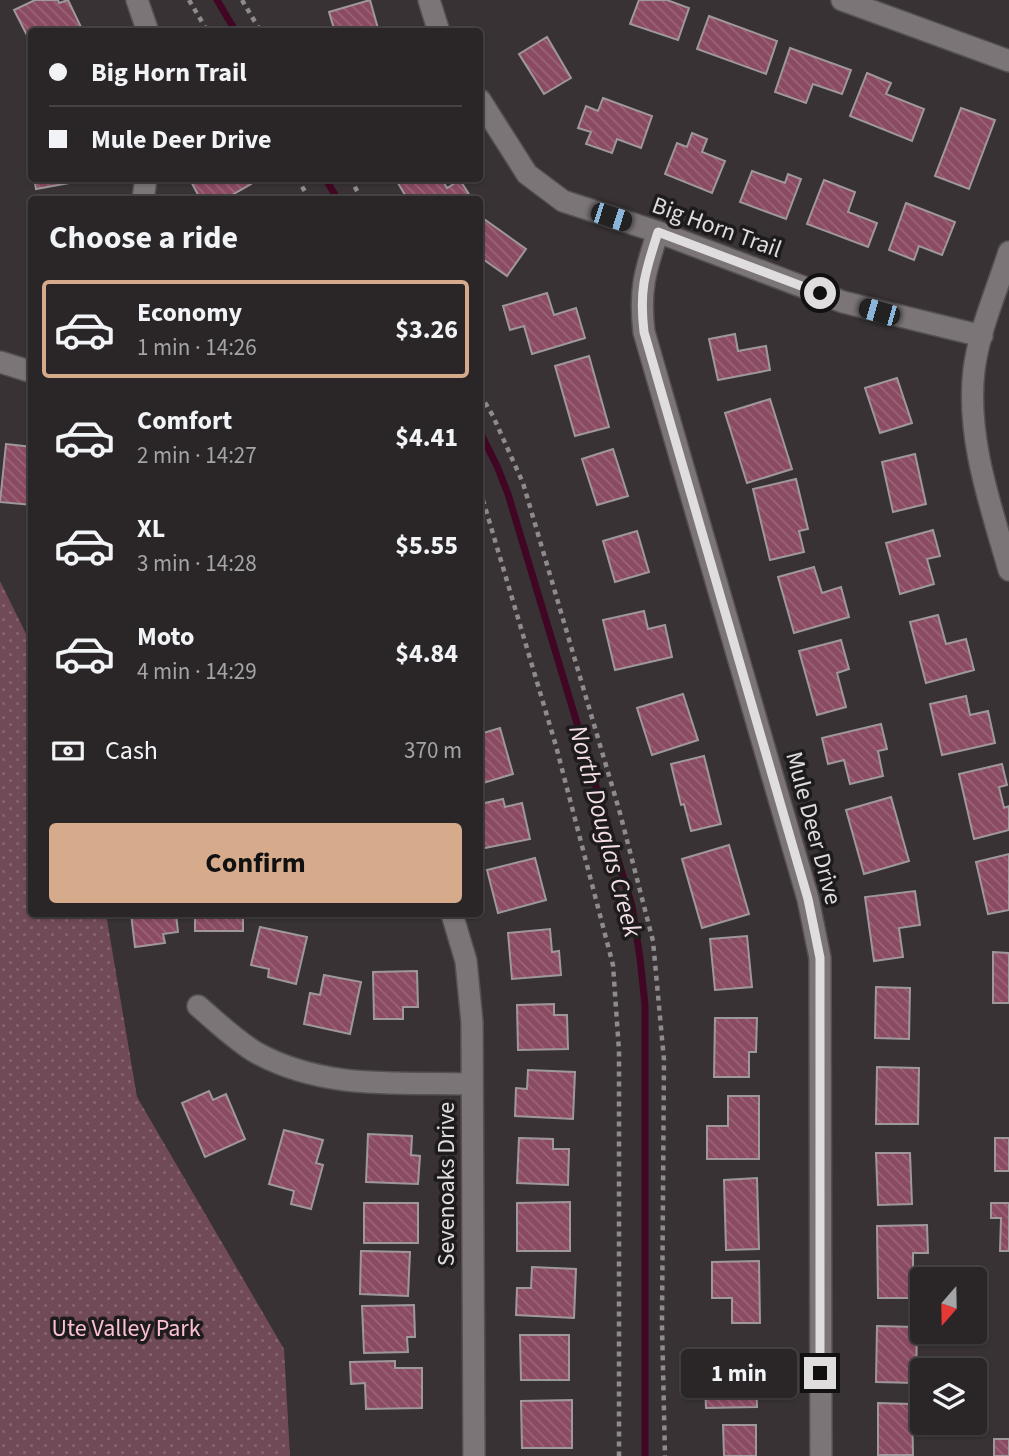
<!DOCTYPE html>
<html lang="en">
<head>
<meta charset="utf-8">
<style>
	body { margin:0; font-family:"Source Sans 3",sans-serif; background:#363233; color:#f1f3f6; height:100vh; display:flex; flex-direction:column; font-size:26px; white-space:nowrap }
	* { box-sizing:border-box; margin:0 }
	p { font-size:23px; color:#a5a5a7 }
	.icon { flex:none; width:38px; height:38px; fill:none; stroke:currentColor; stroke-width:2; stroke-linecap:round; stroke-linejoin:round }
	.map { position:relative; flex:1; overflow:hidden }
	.drawer { position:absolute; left:28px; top:196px; width:455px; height:721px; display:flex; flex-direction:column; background:#2a2627; border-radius:7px; box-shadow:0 2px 5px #0004,0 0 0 2px #464344 }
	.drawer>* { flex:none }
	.guide { position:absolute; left:28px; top:28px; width:455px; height:154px; border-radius:7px; box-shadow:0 2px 5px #0004,0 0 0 2px #464344; display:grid; align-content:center; height:154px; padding:0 21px; background:#2a2627 }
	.needle { width:46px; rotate:200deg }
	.tools { position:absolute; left:910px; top:1267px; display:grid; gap:14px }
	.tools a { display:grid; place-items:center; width:77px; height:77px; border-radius:7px; background:#2a2627; box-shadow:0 2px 5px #0004,0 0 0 2px #464344; font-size:35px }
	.end { position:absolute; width:32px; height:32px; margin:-16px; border:9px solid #e0ddde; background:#111; box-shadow:0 0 0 4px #111 }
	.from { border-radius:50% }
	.bubble { position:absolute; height:49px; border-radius:7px; background:#2a2627; box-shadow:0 2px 5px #0004,0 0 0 2px #464344; font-size:23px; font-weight:700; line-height:49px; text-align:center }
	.car { position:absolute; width:21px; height:42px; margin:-21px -10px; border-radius:9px; box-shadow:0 0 5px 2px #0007; background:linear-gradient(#222 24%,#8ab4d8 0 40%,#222 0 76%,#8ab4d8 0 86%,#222 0) }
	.guide b { display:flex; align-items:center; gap:24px; height:66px; font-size:26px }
	.guide b+b { border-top:2px solid #464344 }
	.guide i { width:18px; height:18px; background:#f1f3f6 }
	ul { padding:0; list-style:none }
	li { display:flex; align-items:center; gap:21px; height:98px; margin:0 14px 10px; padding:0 7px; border:4px solid transparent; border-radius:7px }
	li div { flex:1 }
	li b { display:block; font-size:26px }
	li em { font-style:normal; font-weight:700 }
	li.on { border-color:#d6ab8b }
	li>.icon { width:63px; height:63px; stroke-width:1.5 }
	h2 { padding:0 21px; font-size:32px; line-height:84px }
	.pay { display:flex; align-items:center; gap:18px; height:77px; padding:0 21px; font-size:26px }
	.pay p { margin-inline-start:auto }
	.button { display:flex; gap:14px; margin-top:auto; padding:14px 21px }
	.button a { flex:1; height:80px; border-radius:7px; background:#d6ab8b; color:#111; font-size:28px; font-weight:700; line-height:80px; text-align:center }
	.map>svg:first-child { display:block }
</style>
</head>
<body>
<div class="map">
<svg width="1009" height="1456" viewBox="0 0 1009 1456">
	<defs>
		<pattern id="park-dots" width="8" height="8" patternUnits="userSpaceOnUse" patternTransform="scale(1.75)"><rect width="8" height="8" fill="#714a57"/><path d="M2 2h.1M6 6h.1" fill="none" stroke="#85646f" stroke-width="1.8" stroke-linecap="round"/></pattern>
		<pattern id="building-back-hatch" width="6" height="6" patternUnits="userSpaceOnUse" patternTransform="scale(1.75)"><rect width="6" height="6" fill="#8a4a62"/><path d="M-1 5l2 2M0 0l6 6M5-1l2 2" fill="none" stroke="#9a6478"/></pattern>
	</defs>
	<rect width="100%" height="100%" fill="#383234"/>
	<!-- park -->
	<path fill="url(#park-dots)" d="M0,581L31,644L32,914H106L137,1097L284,1349L290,1456H0Z"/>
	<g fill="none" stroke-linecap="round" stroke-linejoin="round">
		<!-- stream -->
		<path stroke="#410623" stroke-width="7" d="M217,0L236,32
			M325,178L338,200
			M480,432L497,466L508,494L632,906L640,958L645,1005V1456"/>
	</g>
	<!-- building -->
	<path fill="url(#building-back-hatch)" stroke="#9f989a" stroke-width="2" d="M35,0H58L59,3L68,0L81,27L71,32H32V45L14,10Z
		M370,0L379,32H335L329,12Z
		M639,0H667L689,8L678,40L630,24Z
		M709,16L777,41L766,74L697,49Z
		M547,37L571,78L544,94L519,54Z
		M790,48L851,70L842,94L813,84L806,103L775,92Z
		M867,73L891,83L886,94L924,109L912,141L850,116Z
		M603,98L652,116L641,148L617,139L612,153L586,144L591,132L578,128L586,106L598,111Z
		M961,108L995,120L969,189L935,176Z
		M692,133L707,139L702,152L725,161L712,193L665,174L677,143L687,147Z
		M752,171L785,183L788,174L801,179L786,219L740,202Z
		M34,178H97L36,189Z
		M189,178H248L251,184L223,200H201Z
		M395,178H441L447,188L460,180L472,199L408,200Z
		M824,180L855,192L848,212L877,223L868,247L807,224Z
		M906,203L955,222L942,255L919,246L914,260L889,250Z
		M484,219L526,249L507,276L480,257V226Z
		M547,293L554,315L576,308L585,338L532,354L524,326L510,330L503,306Z
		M735,334L738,351L766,346L770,370L718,380L709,339Z
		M589,356L609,427L575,436L555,366Z
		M897,378L912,423L880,433L865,388Z
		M770,399L792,469L747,483L725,413Z
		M6,444L32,447V505L0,502Z
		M613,449L628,496L597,505L582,459Z
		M915,454L926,504L893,512L882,462Z
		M796,479L808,529L799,531L804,552L770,560L753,489Z
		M933,530L940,556L927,559L934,584L900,594L886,543Z
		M637,531L649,572L615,582L603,541Z
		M814,567L822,593L841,587L849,617L794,633L778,577Z
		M644,611L648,629L665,625L672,657L615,670L603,620Z
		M938,615L946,644L966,639L974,670L926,683L910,622Z
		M841,640L849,669L837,673L846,707L817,715L799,651Z
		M683,694L698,740L652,755L637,708Z
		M966,696L970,715L988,711L995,743L942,755L930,704Z
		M881,724L887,749L878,751L883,776L850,784L844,760L828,764L822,738Z
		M500,728L513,774L480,784V734Z
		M704,756L721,824L691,831L684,804L681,805L671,764Z
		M1002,764L1007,785L999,787L1004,808L1009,806V830L974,839L959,774Z
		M891,797L909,861L864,874L846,810Z
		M503,799L505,807L522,803L530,839L480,849V804Z
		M729,845L749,914L702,928L682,859Z
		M1009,854V910L988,914L976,862Z
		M535,858L546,900L498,913L487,870Z
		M915,891L920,925L899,928L903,957L874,961L865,897Z
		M131,914H176L178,932L163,934L165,943L135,947Z
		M195,914H243V931H195Z
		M260,927L307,937L296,984L268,977L269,969L251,965Z
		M550,929L552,952L559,951L561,975L512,979L508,933Z
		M747,936L752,987L715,990L710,939Z
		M993,952L1009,953V1003H993Z
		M417,971L418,1007H403V1019H374L373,972Z
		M324,975L361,982L350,1034L304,1024L310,993L320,995Z
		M876,987L910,988L909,1039L875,1038Z
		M554,1004V1015H567L568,1049L518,1050L517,1005Z
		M715,1018H757L756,1052H749V1077H714Z
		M877,1067L919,1068L918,1124H876Z
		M528,1070L575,1072L573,1119L515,1116L516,1088L527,1089Z
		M209,1091L213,1100L226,1094L245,1139L205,1157L182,1103Z
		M728,1096H759V1159H707V1126H728Z
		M284,1130L323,1140L316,1163L323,1165L311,1209L291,1204L294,1191L269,1184Z
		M368,1134L412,1136L411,1155L420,1156L418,1184L366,1182Z
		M519,1138L553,1139V1149H569L568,1185L517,1183Z
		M995,1138H1009V1171H995Z
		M876,1153H910L912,1204L878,1205Z
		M757,1178L759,1249L726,1250L724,1180Z
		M570,1202V1251H517V1203Z
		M364,1203H418V1243H364Z
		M991,1203H1009V1251H1000L1001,1218H991Z
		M927,1225L928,1253H913V1281H922V1298H878L877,1226Z
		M361,1251L410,1252L408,1296L360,1294Z
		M759,1261L760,1323H732V1298H712V1262Z
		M532,1267L576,1269L574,1318L516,1315L517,1288H531Z
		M414,1305L415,1337H407L408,1352L364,1353L362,1306Z
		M877,1326L917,1327L916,1383L876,1382Z
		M520,1335H569V1380H521Z
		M755,1358L757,1407L706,1408L704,1359Z
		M395,1361V1368H422V1408L366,1409L365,1383L351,1384L350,1362Z
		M572,1400V1448H522L521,1401Z
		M878,1403L912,1404L913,1455H878Z
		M723,1425H756V1456H724Z
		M994,1439H1009V1456H994Z"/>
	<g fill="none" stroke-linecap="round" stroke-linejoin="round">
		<!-- minor casing -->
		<g stroke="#555152" stroke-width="24">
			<path id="minor" d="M137,0L148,32
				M429,0L439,32
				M842,0L1009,61
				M480,100L527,174L563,201L658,232L843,302L982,336
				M143,200L146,178
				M658,232C645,271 639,291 644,332L808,899L820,958L821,1456
				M1009,252C997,290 979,330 974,370C966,438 991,506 1009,570
				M0,362L32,372
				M452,914L466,961L472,1022L474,1456
				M198,1006C217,1022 236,1041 257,1053C325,1090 397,1082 472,1084"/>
		</g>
		<!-- path -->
		<path stroke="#8f8b8c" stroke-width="4.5" stroke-dasharray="5 5" stroke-linecap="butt" d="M189,0L208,32
			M242,0L261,32
			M297,178L310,200
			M350,178L362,200
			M480,394L493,416L523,483L620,813L653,941L664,1060L662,1325L665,1456
			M480,490L556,746L613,965L619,1051V1456"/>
		<!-- minor -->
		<use href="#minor" stroke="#7b7577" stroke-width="21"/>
	</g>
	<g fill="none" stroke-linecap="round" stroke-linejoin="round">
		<!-- route -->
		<path stroke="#e0ddde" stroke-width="9" d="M820,293L658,232C645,273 639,289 644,332L808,899L820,958V1373"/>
	</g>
	<g text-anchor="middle" stroke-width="7" stroke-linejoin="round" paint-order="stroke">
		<!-- street labels -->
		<g font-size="24" fill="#e0ddde" stroke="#1e1b1c">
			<text transform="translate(717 227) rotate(20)" y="8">Big Horn Trail</text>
			<text transform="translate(814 828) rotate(75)" y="8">Mule Deer Drive</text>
			<text transform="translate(446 1184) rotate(-90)" y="8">Sevenoaks Drive</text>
		</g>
		<!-- park labels -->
		<g font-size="24" fill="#fdc1d5" stroke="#1e1b1c">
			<text x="126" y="1336">Ute Valley Park</text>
		</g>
		<!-- water labels -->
		<g font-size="26" font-style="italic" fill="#f2dde4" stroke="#1e1b1c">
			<text transform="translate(606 831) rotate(75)" y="9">North Douglas Creek</text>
		</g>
	</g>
</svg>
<div class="tools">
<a><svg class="needle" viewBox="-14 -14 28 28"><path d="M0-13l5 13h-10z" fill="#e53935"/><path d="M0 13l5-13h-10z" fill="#a5a5a7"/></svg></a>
<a><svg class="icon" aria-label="layers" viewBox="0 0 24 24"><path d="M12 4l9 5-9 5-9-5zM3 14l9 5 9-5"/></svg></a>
</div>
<i class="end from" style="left:820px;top:293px"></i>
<i class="end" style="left:820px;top:1373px"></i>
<div class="bubble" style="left:681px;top:1349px;width:116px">1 min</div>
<i class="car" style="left:611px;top:217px;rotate:108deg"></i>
<i class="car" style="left:879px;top:312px;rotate:286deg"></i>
<div class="guide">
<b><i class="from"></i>Big Horn Trail</b>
<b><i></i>Mule Deer Drive</b>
</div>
<section class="drawer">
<h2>Choose a ride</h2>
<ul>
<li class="on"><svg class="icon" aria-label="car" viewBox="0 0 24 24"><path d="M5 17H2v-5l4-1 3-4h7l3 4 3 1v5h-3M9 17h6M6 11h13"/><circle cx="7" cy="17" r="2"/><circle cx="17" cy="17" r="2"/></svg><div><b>Economy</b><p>1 min · 14:26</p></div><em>$3.26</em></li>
<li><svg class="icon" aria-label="car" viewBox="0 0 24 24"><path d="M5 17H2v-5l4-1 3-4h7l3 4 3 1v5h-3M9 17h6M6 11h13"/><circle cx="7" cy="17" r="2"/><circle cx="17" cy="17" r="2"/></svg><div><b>Comfort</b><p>2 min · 14:27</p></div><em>$4.41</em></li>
<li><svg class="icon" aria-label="car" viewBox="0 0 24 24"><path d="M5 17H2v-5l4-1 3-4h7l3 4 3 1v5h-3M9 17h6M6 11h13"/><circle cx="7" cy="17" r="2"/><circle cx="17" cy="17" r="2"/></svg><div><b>XL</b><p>3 min · 14:28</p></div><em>$5.55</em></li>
<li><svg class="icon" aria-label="car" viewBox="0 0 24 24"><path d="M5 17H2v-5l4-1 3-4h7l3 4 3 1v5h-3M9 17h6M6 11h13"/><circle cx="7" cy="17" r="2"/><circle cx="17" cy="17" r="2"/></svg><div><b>Moto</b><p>4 min · 14:29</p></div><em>$4.84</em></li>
</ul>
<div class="pay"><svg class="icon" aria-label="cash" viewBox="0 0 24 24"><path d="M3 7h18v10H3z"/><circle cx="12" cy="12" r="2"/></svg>Cash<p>370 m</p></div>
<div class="button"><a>Confirm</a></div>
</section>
</div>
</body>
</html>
